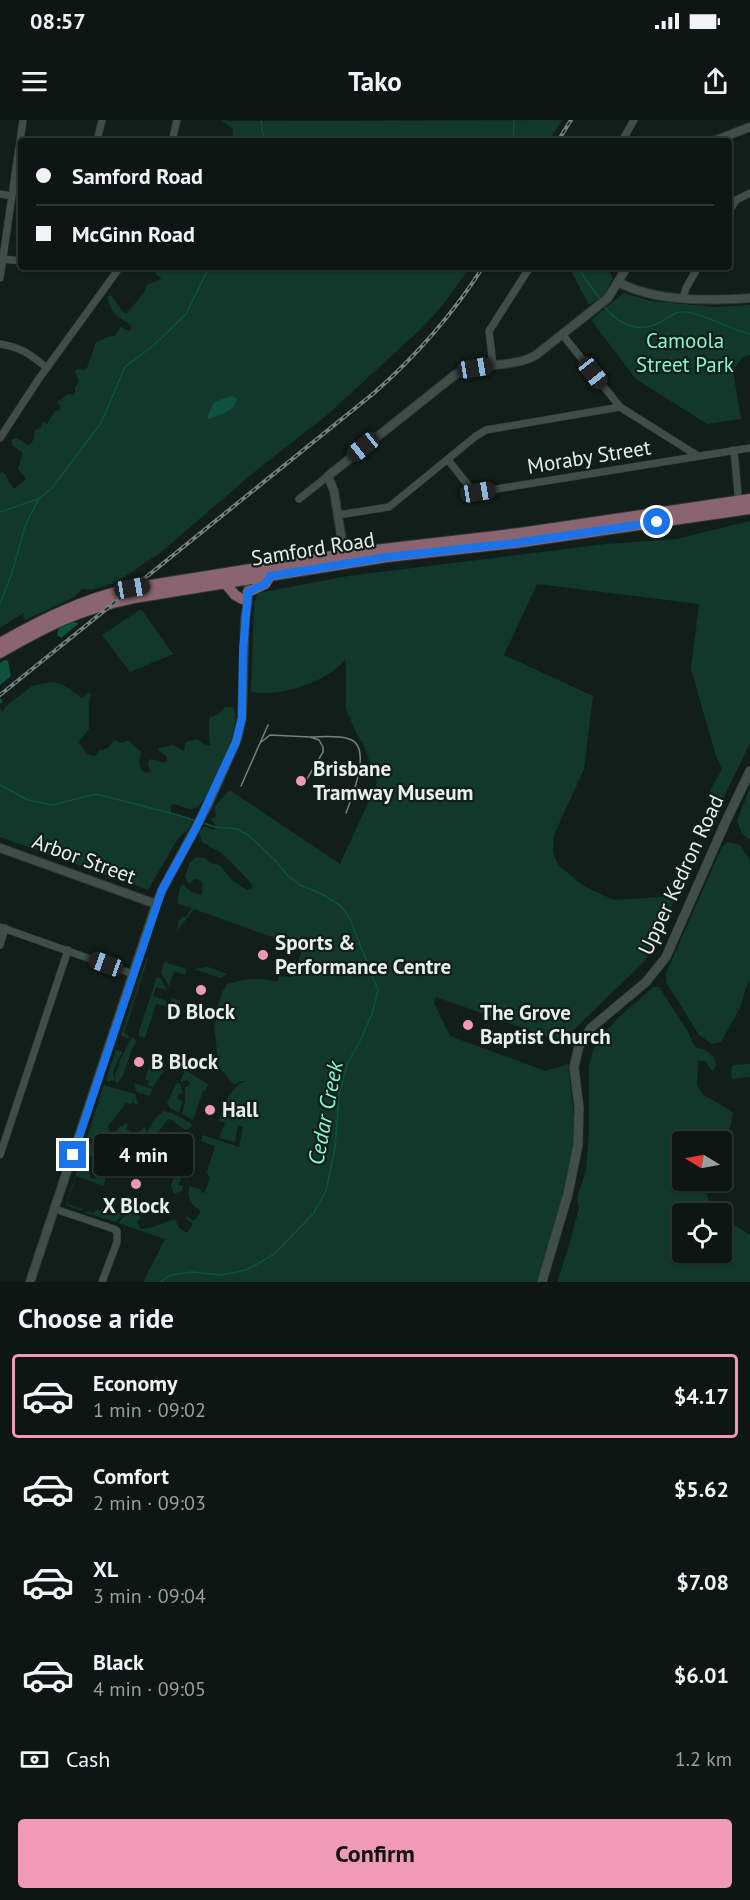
<!DOCTYPE html>
<html lang="en">
<head>
<meta charset="utf-8">
<style>
	body { margin:0; font-family:"PT Sans",sans-serif; background:#161f1c; color:#f1f3f6; height:100vh; display:flex; flex-direction:column; font-size:22px; white-space:nowrap }
	* { box-sizing:border-box; margin:0 }
	p { font-size:20px; color:#9a9fa0 }
	.icon { flex:none; width:33px; height:33px; fill:none; stroke:currentColor; stroke-width:2; stroke-linecap:round; stroke-linejoin:round }
	.map { position:relative; height:1162px; overflow:hidden }
	.panel { display:flex; flex-direction:column; background:#0d1613; flex:1 }
	.panel>* { flex:none }
	.hud { position:absolute; left:18px; top:18px; width:714px; height:132px; border-radius:6px; box-shadow:0 2px 4px #0004,0 0 0 2px #2d3533; display:grid; align-content:center; height:132px; padding:0 18px; background:#0d1613 }
	.needle { width:39px; rotate:280deg }
	.buttons { position:absolute; left:672px; top:1011px; display:grid; gap:12px }
	.buttons a { display:grid; place-items:center; width:60px; height:60px; border-radius:6px; background:#0d1613; box-shadow:0 2px 4px #0004,0 0 0 2px #2d3533; font-size:30px }
	.end { position:absolute; width:27px; height:27px; margin:-14px; border:8px solid #1a73e8; background:#fff; box-shadow:0 0 0 3px #fff }
	.from { border-radius:50% }
	.bubble { position:absolute; height:42px; border-radius:6px; background:#0d1613; box-shadow:0 2px 4px #0004,0 0 0 2px #2d3533; font-size:20px; font-weight:600; line-height:42px; text-align:center }
	.car { position:absolute; width:18px; height:36px; margin:-18px -9px; border-radius:8px; box-shadow:0 0 4px 2px #0007; background:linear-gradient(#222 24%,#8ab4d8 0 40%,#222 0 76%,#8ab4d8 0 86%,#222 0) }
	.hud b { display:flex; align-items:center; gap:21px; height:57px; font-size:22px }
	.hud b+b { border-top:2px solid #2d3533 }
	.hud i { width:15px; height:15px; background:#f1f3f6 }
	ul { padding:0; list-style:none }
	li { display:flex; align-items:center; gap:18px; height:84px; margin:0 12px 9px; padding:0 6px; border:3px solid transparent; border-radius:6px }
	li div { flex:1 }
	li b { display:block; font-size:22px }
	li em { font-style:normal; font-weight:600 }
	li.current { border-color:#f09ab7 }
	li>.icon { width:54px; height:54px; stroke-width:1.5 }
	h2 { padding:0 18px; font-size:27px; line-height:72px }
	.pay { display:flex; align-items:center; gap:15px; height:66px; padding:0 18px; font-size:22px }
	.pay p { margin-inline-start:auto }
	.action { display:flex; gap:12px; margin-top:auto; padding:12px 18px }
	.action a { flex:1; height:69px; border-radius:6px; background:#f09ab7; color:#111; font-size:24px; font-weight:600; line-height:69px; text-align:center }
	.status { display:flex; justify-content:space-between; align-items:center; height:42px; padding:0 30px; background:#0d1613; direction:ltr }
	.status svg { height:16px; fill:currentColor }
	header { display:flex; justify-content:space-between; align-items:center; height:78px; padding:0 18px; background:#0d1613; font-size:27px; font-weight:600 }
	.map>svg:first-child { display:block }
</style>
</head>
<body>
<div class="status"><b>08:57</b><svg viewBox="0 0 49 12"><path d="M0 12V9h3v3zM5 12V6h3v6zM10 12V3h3v9zM15 12V0h3v12zM26 1h20v11H26zM47 4h2v5h-2z"/></svg></div>
<header><svg class="icon" aria-label="menu" viewBox="0 0 24 24"><path d="M4 6h16M4 12h16M4 18h16"/></svg>Tako<svg class="icon" aria-label="share" viewBox="0 0 24 24"><path d="M12 15V3M7 8l5-5 5 5M5 13v7h14v-7"/></svg></header>
<div class="map">
<svg width="750" height="1162" viewBox="0 0 750 1162">
	<rect width="100%" height="100%" fill="#111e19"/>
	<!-- green -->
	<path fill="#12382c" d="M221,0L233,1L562,0L549,21H229L232,18L233,9Z
		M158,147H470L442,186L423,207L326,296L259,348L160,433L115,463L92,470L82,469L75,477L25,500L23,496L25,492L0,508V353L3,352C8,357 9,364 14,369L26,359L18,349L23,333L13,326L11,320L17,318L29,326L34,319L35,310L41,308L43,302L47,304L54,292L60,290V286L57,282C60,279 64,278 67,274L75,275V267L79,262L75,251L79,249L83,250L87,248L96,222C103,220 107,216 115,216L120,207L130,211L131,209L130,204C119,199 107,189 108,176H112L118,186L126,194L143,174L148,164L160,160L161,158L156,154V150Z
		M571,147H607L613,158L605,174L589,185L573,155Z
		M624,173L650,181L716,187L750,185V235L743,237L733,250L741,299L707,304L636,259L591,200Z
		M750,401V623L722,681L710,671L722,649L716,636L691,549L699,484L537,464L504,535L593,576L584,649L554,715L553,731L555,738L559,746L584,766L614,780L676,776L645,841L565,918L554,919L436,877L434,883L450,916L546,951L568,944L575,1007L574,1022L552,1125L540,1162H143L165,1119L118,1103L132,1087L136,1086L140,1098L137,1102L141,1109L150,1108L175,1099L179,1108L187,1113L193,1104L185,1098L186,1096L194,1101L201,1091C191,1085 186,1077 190,1066L200,1069L202,1073L205,1072L210,1058L207,1052L215,1026L201,1021L203,1015L239,1027L243,1006H238L235,1022L219,1018L225,1003L219,1001C224,984 230,966 247,961H241L234,965L219,947L214,907L217,896L216,891L223,870L225,869L227,864C245,859 258,856 277,862L279,856L292,857L303,828L194,789L177,811L179,799L180,800L182,796L186,797L192,788L177,783L180,767L183,764L190,771L200,775L202,774C203,766 204,760 195,759L190,763H188L185,757L189,744L196,737L205,738L210,743L219,745L234,762L247,770L252,769L251,763L232,743L220,732L202,722L199,713L204,706L214,710L216,706L211,699L217,696C210,685 223,679 230,670L340,744L377,663L363,623L357,615L346,589V539C326,563 282,577 251,572L254,484L258,473L348,456L606,424L677,419Z
		M141,489L173,534L130,552L102,515Z
		M51,562C65,563 71,571 82,578L88,572L91,574L89,583V609L79,622C82,628 87,636 95,636L100,629L101,631L109,627L114,620L122,623L128,620L141,632L139,643L142,651L147,653L150,651L148,642L151,639L163,643L167,641V637L158,630L159,628L173,625L184,631L186,622L197,619L206,625H210C209,615 208,607 210,597L219,594L225,587H232C246,599 214,663 206,678C193,693 191,690 175,684L171,685V694L189,697L192,700L191,706L177,720L148,770L0,717V587L2,592L6,586L32,566Z
		M750,667V720L742,714L737,701Z
		M727,722L740,725L750,740V860L746,867L740,888L721,922L712,924L699,915L666,862V853L722,727Z
		M147,837L148,839L124,913L128,915L129,919L121,916Z
		M164,842L187,849L185,855L174,851L169,866L161,853Z
		M208,847L227,854L221,858L194,849Z
		M157,857L161,859L167,870L156,867L153,876L167,881L165,886L156,884L145,918L139,916V911Z
		M653,867H659L687,910L695,927L705,930L714,937L716,946L712,951L706,942L698,940L697,965L702,974L733,992L731,1005L722,1028V1022H682V1060L706,1061L704,1065L709,1083L718,1093L682,1094V1132H722V1097L750,1115V1162H557L568,1129L579,1088L577,1078L586,1050L589,1012V946L593,931L601,917L616,900Z
		M172,878L180,881L175,896L167,893Z
		M132,917L137,921L132,929L122,958L116,964L115,953L119,947L120,940Z
		M116,930L123,932L119,938L113,952L115,961L111,960L110,962L106,960Z
		M156,943L164,948L162,950L164,951L153,967L147,965L149,961L145,959L150,944L154,945Z
		M750,944V957L732,959L731,952L733,945Z
		M185,950L208,964L205,971H203L193,1000L182,994L185,982V967L188,966L190,963L187,960L182,962L180,961Z
		M177,962L180,964L183,973L179,974L177,977L179,980L183,981L179,993L170,988L167,983Z
		M134,963L153,969L149,976L137,972Z
		M104,965L135,974L138,983L137,985L133,982L131,984L126,983L108,1006L110,1011C104,1019 97,1020 87,1018Z
		M164,991L172,993L192,1004L191,1008L185,1010L169,998L153,1019L157,1022L150,1021L153,1032L145,1029C144,1016 152,998 164,991Z
		M125,1003L128,1005L126,1008L135,1016L144,1007L147,1010L142,1021L143,1029L138,1031L135,1022L85,1038L91,1059L106,1055L104,1066L76,1056L67,1084L82,1089V1091L66,1085L86,1022C105,1028 109,1020 120,1006L122,1007Z
		M176,1023L181,1033L177,1042L159,1035L170,1031Z
		M157,1036L177,1044L173,1050C166,1048 161,1042 151,1042Z
		M177,1047L183,1049L179,1057L181,1058L179,1065L183,1066L182,1071L174,1074L171,1066Z
		M102,1087L105,1088L103,1089L106,1094L113,1096L129,1088L116,1102L86,1093L87,1091L94,1093L96,1090L101,1091Z"/>
	<!-- water -->
	<path fill="#0c523f" d="M232,276L237,278C234,293 222,293 210,299L207,298L214,282Z
		M73,502L79,503L61,518L57,515L59,508Z
		M5,540L8,541L11,556L0,565V578L3,581L0,584V543Z"/>
	<g fill="none" stroke-linecap="round" stroke-linejoin="round">
		<!-- stream -->
		<path stroke="#0c523f" stroke-width="1.5" d="M261,0L264,21
			M513,21L514,0
			M580,147L584,157L600,179
			M604,186C616,203 637,213 657,204C668,199 674,190 687,192C709,196 729,209 750,214
			M0,392L38,379L52,368L101,303L125,247L154,225L186,194L209,147
			M0,484L12,453L25,406L38,380
			M0,665L28,680L52,685L96,674L178,695L196,701
			M161,1162L170,1155L192,1152L221,1155L246,1150L273,1135L313,1094L326,1071L335,1028L339,975L347,944L360,921L372,894L378,870L349,797L341,786L322,774L300,765L288,756L276,741L248,715L237,709L215,707L203,703"/>
		<!-- minor casing -->
		<g stroke="#2f3633" stroke-width="8">
			<path id="minor" d="M97,21L102,0
				M172,21L177,0
				M622,21L634,0
				M0,74L11,76
				M729,91L736,80L750,73
				M3,139L21,141
				M616,147L624,152
				M0,158L23,0
				M683,178L686,168L698,147
				M562,214L620,287L698,336
				M0,224C22,228 30,234 47,248
				M493,245L489,211L530,147
				M0,318L38,260L120,147
				M734,330L739,385
				M448,340L472,370L478,372L750,328
				M299,379L328,356
				M338,395L389,387L476,316L486,310L620,287
				M0,807L133,854
				M0,825L5,808
				M0,1035L68,830
				M55,1089L114,1109L117,1111V1122L102,1162"/>
		</g>
		<!-- tertiary casing -->
		<g stroke="#2f3633" stroke-width="10">
			<path id="tertiary" d="M714,21L750,7
				M618,162C655,182 709,181 750,178
				M345,440L334,371L328,356L456,254C480,241 512,249 536,235L608,178L627,147
				M0,728L156,784
				M30,1162L156,784L162,770L208,685L236,622L239,611L242,598L245,498L248,482V468"/>
		</g>
		<!-- secondary casing -->
		<g stroke="#2f3633" stroke-width="10">
			<path id="secondary" d="M542,1162L568,1074L578,1025L579,988L574,947L579,926L591,908L646,862L666,837L726,701L750,651"/>
		</g>
		<!-- primary casing -->
		<g stroke="#2f3633" stroke-width="12">
			<path id="primary" d="M225,463L235,475L242,479
				M248,472L265,464L270,456
				M0,523C44,498 83,479 132,468L357,432L520,413L750,379
				M0,533C47,506 80,489 134,478L387,437L515,423L750,389"/>
		</g>
		<!-- minor -->
		<use href="#minor" stroke="#3f4e48" stroke-width="7"/>
		<!-- tertiary -->
		<use href="#tertiary" stroke="#3f4e48" stroke-width="8"/>
		<!-- secondary -->
		<use href="#secondary" stroke="#3f4e48" stroke-width="9"/>
		<!-- primary -->
		<use href="#primary" stroke="#8a6571" stroke-width="10"/>
		<!-- tram -->
		<path stroke="#76817d" stroke-width="1.5" d="M310,617C322,617 337,615 349,619C373,626 352,677 346,693
			M260,623L270,615L310,617L319,620L323,627V632L307,659
			M241,666L268,605"/>
		<!-- rail casing -->
		<g stroke="#76817d" stroke-width="4">
			<path id="rail" d="M558,21L571,0
				M0,575L374,273C416,236 453,194 483,147"/>
		</g>
		<!-- rail -->
		<use href="#rail" stroke="#111e19" stroke-width="1.5" stroke-dasharray="4.5" stroke-linecap="butt"/>
	</g>
	<g fill="none" stroke-linecap="round" stroke-linejoin="round">
		<!-- route -->
		<path stroke="#1a73e8" stroke-width="8" d="M73,1035L162,770L196,708L236,622L242,598L243,530L248,472L265,464L270,456L387,437L515,423L657,402"/>
	</g>
	<!-- markers -->
	<g fill="#f09ab7" stroke="#111e19" stroke-width="2">
		<circle cx="301" cy="661" r="6"/>
		<circle cx="263" cy="835" r="6"/>
		<circle cx="201" cy="870" r="6"/>
		<circle cx="468" cy="905" r="6"/>
		<circle cx="139" cy="942" r="6"/>
		<circle cx="210" cy="990" r="6"/>
		<circle cx="136" cy="1064" r="6"/>
	</g>
	<g text-anchor="middle" stroke-width="4.5" stroke-linejoin="round" paint-order="stroke">
		<!-- park labels -->
		<g font-size="21" fill="#83f8d0" stroke="#111e19">
			<text x="685" y="228">Camoola<tspan x="685" dy="24">Street Park</tspan></text>
		</g>
		<!-- street labels -->
		<g font-size="21" fill="#e6efeb" stroke="#111e19">
			<text transform="translate(589 337) rotate(-9)" y="7">Moraby Street</text>
			<text transform="translate(313 429) rotate(-9)" y="7">Samford Road</text>
			<text transform="translate(84 739) rotate(20)" y="7">Arbor Street</text>
			<text transform="translate(681 755) rotate(-65)" y="7">Upper Kedron Road</text>
		</g>
		<!-- poi labels -->
		<g font-size="21" font-weight="bold" fill="#e6efeb" stroke="#111e19" text-anchor="start">
			<text x="313" y="656">Brisbane<tspan x="313" dy="24">Tramway Museum</tspan></text>
			<text x="275" y="830">Sports &amp;<tspan x="275" dy="24">Performance Centre</tspan></text>
			<text x="201" y="899" text-anchor="middle">D Block</text>
			<text x="480" y="900">The Grove<tspan x="480" dy="24">Baptist Church</tspan></text>
			<text x="151" y="949">B Block</text>
			<text x="222" y="997">Hall</text>
			<text x="136" y="1093" text-anchor="middle">X Block</text>
		</g>
		<!-- water labels -->
		<g font-size="22" font-style="italic" fill="#87fcd4" stroke="#111e19">
			<text transform="translate(325 993) rotate(-79)" y="8">Cedar Creek</text>
		</g>
	</g>
</svg>
<div class="buttons">
<a><svg class="needle" viewBox="-14 -14 28 28"><path d="M0-13l5 13h-10z" fill="#e53935"/><path d="M0 13l5-13h-10z" fill="#9a9fa0"/></svg></a>
<a><svg class="icon" aria-label="locate" viewBox="0 0 24 24"><circle cx="12" cy="12" r="6"/><path d="M12 2v4M12 18v4M2 12h4M18 12h4"/></svg></a>
</div>
<i class="end from" style="left:657px;top:402px"></i>
<i class="end" style="left:73px;top:1035px"></i>
<div class="bubble" style="left:94px;top:1014px;width:99px">4 min</div>
<i class="car" style="left:475px;top:248px;rotate:81deg"></i>
<i class="car" style="left:593px;top:253px;rotate:142deg"></i>
<i class="car" style="left:363px;top:327px;rotate:231deg"></i>
<i class="car" style="left:478px;top:372px;rotate:81deg"></i>
<i class="car" style="left:132px;top:468px;rotate:80deg"></i>
<i class="car" style="left:106px;top:844px;rotate:290deg"></i>
<div class="hud">
<b><i class="from"></i>Samford Road</b>
<b><i></i>McGinn Road</b>
</div>
</div>
<section class="panel">
<h2>Choose a ride</h2>
<ul>
<li class="current"><svg class="icon" aria-label="car" viewBox="0 0 24 24"><path d="M5 17H2v-5l4-1 3-4h7l3 4 3 1v5h-3M9 17h6M6 11h13"/><circle cx="7" cy="17" r="2"/><circle cx="17" cy="17" r="2"/></svg><div><b>Economy</b><p>1 min · 09:02</p></div><em>$4.17</em></li>
<li><svg class="icon" aria-label="car" viewBox="0 0 24 24"><path d="M5 17H2v-5l4-1 3-4h7l3 4 3 1v5h-3M9 17h6M6 11h13"/><circle cx="7" cy="17" r="2"/><circle cx="17" cy="17" r="2"/></svg><div><b>Comfort</b><p>2 min · 09:03</p></div><em>$5.62</em></li>
<li><svg class="icon" aria-label="car" viewBox="0 0 24 24"><path d="M5 17H2v-5l4-1 3-4h7l3 4 3 1v5h-3M9 17h6M6 11h13"/><circle cx="7" cy="17" r="2"/><circle cx="17" cy="17" r="2"/></svg><div><b>XL</b><p>3 min · 09:04</p></div><em>$7.08</em></li>
<li><svg class="icon" aria-label="car" viewBox="0 0 24 24"><path d="M5 17H2v-5l4-1 3-4h7l3 4 3 1v5h-3M9 17h6M6 11h13"/><circle cx="7" cy="17" r="2"/><circle cx="17" cy="17" r="2"/></svg><div><b>Black</b><p>4 min · 09:05</p></div><em>$6.01</em></li>
</ul>
<div class="pay"><svg class="icon" aria-label="cash" viewBox="0 0 24 24"><path d="M3 7h18v10H3z"/><circle cx="12" cy="12" r="2"/></svg>Cash<p>1.2 km</p></div>
<div class="action"><a>Confirm</a></div>
</section>
</body>
</html>
